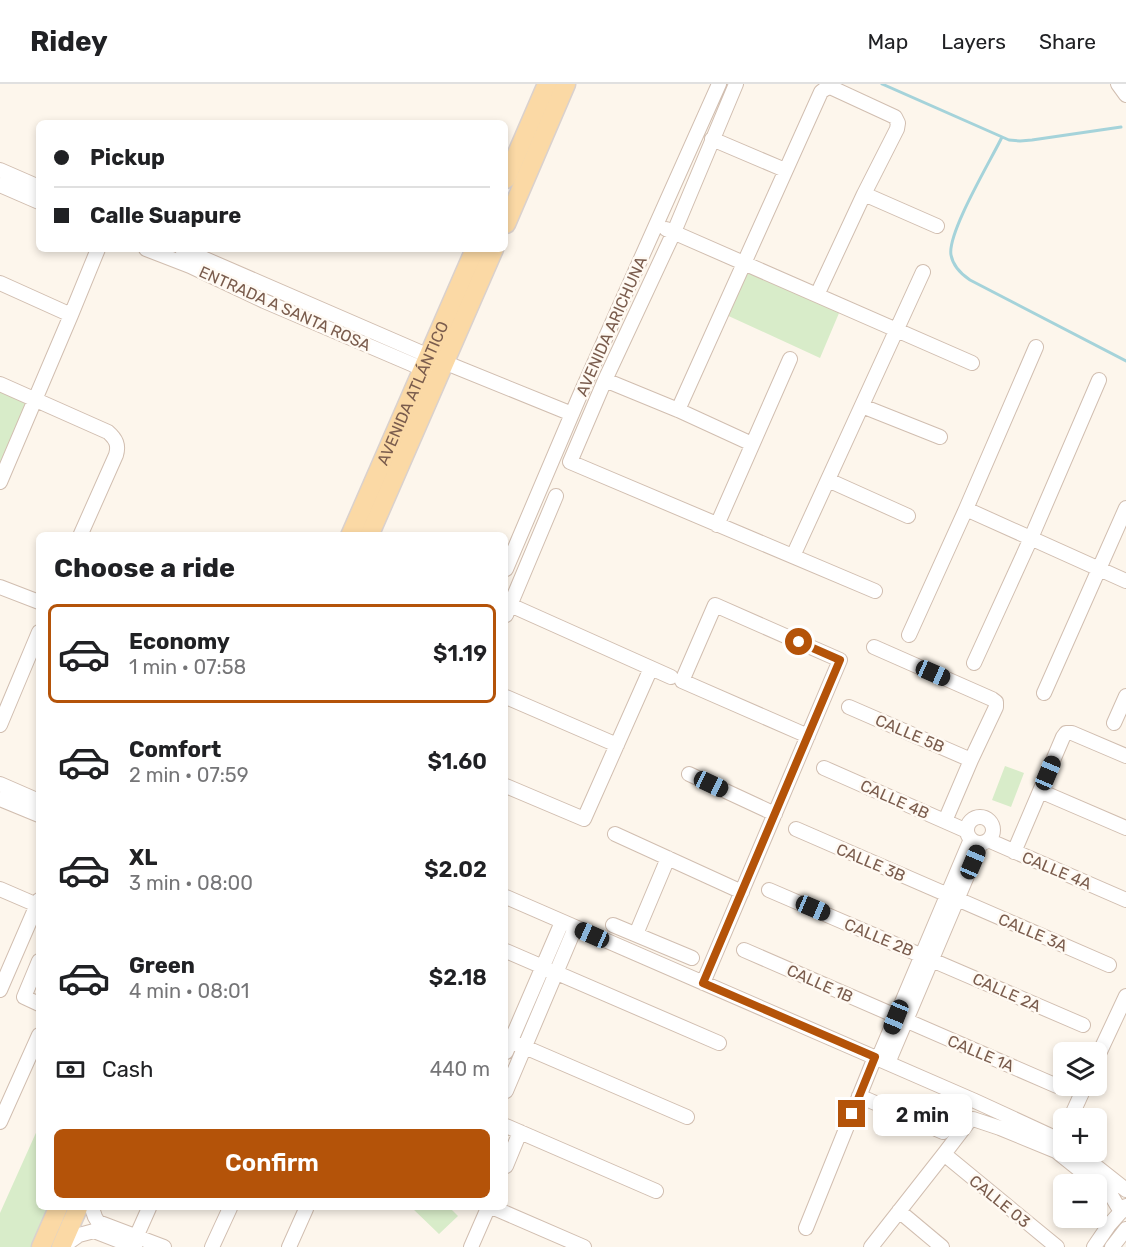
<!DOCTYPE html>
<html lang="en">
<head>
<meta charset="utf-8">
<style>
	body { margin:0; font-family:Rubik,sans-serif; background:#f2f2f2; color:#202124; height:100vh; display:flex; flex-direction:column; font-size:22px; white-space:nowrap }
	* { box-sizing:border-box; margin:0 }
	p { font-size:20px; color:#757577 }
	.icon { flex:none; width:33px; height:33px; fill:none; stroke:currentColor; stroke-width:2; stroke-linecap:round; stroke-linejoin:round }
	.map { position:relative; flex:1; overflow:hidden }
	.details { position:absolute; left:36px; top:448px; width:472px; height:678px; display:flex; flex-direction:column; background:#fff; border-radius:9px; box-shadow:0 3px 9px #0003 }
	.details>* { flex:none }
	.banner { position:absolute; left:36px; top:36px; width:472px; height:132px; border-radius:9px; box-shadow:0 3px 9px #0003; display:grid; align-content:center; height:132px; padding:0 18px; background:#fff }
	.controls { position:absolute; left:1053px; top:958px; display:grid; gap:12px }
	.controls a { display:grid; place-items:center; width:54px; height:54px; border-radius:9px; background:#fff; box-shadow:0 3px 9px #0003; font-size:30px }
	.end { position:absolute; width:27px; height:27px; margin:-14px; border:8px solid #b45309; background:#fff; box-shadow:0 0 0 3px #fff }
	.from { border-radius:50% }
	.bubble { position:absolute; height:42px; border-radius:9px; background:#fff; box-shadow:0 3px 9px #0003; font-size:20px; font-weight:600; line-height:42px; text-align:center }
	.car { position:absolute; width:18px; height:36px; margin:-18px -9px; border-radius:8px; box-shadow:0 0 4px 2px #0007; background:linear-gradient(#222 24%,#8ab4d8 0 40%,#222 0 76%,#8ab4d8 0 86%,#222 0) }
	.banner b { display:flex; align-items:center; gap:21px; height:57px; font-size:22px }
	.banner b+b { border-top:2px solid #e0e0e0 }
	.banner i { width:15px; height:15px; background:#202124 }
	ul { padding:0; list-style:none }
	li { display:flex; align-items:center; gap:18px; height:99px; margin:0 12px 9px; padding:0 6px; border:3px solid transparent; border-radius:9px }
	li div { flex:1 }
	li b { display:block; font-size:22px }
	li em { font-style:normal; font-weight:600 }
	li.current { border-color:#b45309 }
	li>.icon { width:54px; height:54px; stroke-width:1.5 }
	h2 { padding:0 18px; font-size:27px; line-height:72px }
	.pay { display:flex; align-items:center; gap:15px; height:66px; padding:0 18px; font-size:22px }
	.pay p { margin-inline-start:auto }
	.action { display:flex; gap:12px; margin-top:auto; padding:12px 18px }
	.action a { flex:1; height:69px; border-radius:9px; background:#b45309; color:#fff; font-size:24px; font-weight:600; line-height:69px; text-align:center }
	header { display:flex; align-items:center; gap:36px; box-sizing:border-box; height:84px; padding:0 30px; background:#fff; border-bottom:2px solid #e0e0e0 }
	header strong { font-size:28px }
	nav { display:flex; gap:33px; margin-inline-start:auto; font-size:21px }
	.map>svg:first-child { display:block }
</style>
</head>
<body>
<header>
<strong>Ridey</strong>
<nav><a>Map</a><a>Layers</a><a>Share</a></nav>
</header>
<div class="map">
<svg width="1126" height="1163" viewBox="0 0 1126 1163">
	<rect width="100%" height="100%" fill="#fdf6ec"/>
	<!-- green -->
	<path fill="#d8ecc9" d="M745,179L842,222L820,274L722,229Z
		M0,300L35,315L0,398Z
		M1005,682L1024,689L1011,723L992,716Z
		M39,1042V1124H58L41,1163H0V1129Z
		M412,1124H450L458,1132L439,1150Z"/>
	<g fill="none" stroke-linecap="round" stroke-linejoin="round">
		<!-- stream -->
		<path stroke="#a5d3da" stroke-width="3" d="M882,0L1009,56L1020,57L1032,56L1121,43
			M1002,53C991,76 947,149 951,171C953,182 961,190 970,196L1126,277"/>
		<!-- minor casing -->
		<g stroke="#d1beb0" stroke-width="16">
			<path id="minor" d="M736,0L674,148L605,296L570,378L875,507
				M1118,0L1126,11
				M712,55L785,86
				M0,86L39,103
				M0,101L39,118
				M864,110L937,142
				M666,145L972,279
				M146,165L190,182L264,217L430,288
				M182,165L429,272L572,330
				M0,199L71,231
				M605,296L678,326L752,360
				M0,300L108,348C116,355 119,361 116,371L80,452
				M862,322L940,353
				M678,326L821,8L825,5L830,3L895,33L898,39L897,45L864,110L817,211
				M828,396L908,432
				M0,398L71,231L98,165
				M966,425L1126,497
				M717,441L790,275
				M793,472L923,188
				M506,485L580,311L719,0
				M0,503L39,518
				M510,521L671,593
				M506,531L556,412
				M909,551L966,425L1036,263
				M874,563L992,615L996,618V623L971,676L945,737
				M974,579L1031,454L1099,296
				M1044,609L1126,424
				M506,613L617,661
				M849,623L971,676
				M1114,639L1126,612
				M0,641L39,548
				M824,684L967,747
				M689,690L775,730
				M0,700L39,717
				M506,702L584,735L651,584
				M1040,707L1126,744
				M0,715L39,731
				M967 746a13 13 0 1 1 26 0a13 13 0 1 1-26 0Z
				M796,745L1109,881
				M615,750L742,808
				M988,756L1126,816
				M1014,768L1063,653L1066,649H1072L1126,672
				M0,805L37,821
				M769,806L1083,941
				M506,813L975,1017L1064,1058
				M613,841L692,874
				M636,850L668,774
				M744,866L1057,1002
				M506,867L719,959
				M39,877L24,913L39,920
				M703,899L840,576L715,521L682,597L808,652
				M0,906L39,816
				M506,955L687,1033
				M506,968L562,838
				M878,975L971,755
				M1096,976L1126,912
				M888,979L981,759
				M506,1007L575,844
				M859,1012L943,1048
				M1070,1035L1085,1002
				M0,1038L39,951
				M506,1042L656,1107
				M1078,1068L1126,1106
				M944,1070L1057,1163
				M506,1082L520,1048
				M92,1124L95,1133L98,1138L164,1163
				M494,1124L584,1163
				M899,1127L942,1163
				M806,1144L875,973
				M133,1160L149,1124
				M62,1163L79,1151L94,1147L135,1163
				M212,1163L230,1124
				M289,1163L306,1125
				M471,1163L488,1124
				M871,1163L944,1070L970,1036L973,1035L1000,1044L1056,1067L1111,1111L1121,1128
				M1094,1163L1109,1141L1126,1122
				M1112,1163L1126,1145"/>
		</g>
		<!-- major casing -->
		<g stroke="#dad1cd" stroke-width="21">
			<g id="major">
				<path d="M506,95L547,0"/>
				<path d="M506,140L566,0"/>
				<path id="s1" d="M350,452L475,165"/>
				<path d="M369,452L494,165"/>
				<path d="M41,1163L58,1124"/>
				<path d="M61,1163L78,1124"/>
			</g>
		</g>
		<!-- minor -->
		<use href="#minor" stroke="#fff" stroke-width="14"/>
		<!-- major -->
		<use href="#major" stroke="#fbd9a5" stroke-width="18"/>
	</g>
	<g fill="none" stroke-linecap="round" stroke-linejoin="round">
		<!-- route -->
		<path stroke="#b45309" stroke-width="8" d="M799,558L840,576L703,899L875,973L852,1030"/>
	</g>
	<g text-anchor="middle" stroke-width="5" stroke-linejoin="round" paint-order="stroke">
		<!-- street labels -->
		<g font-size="16" fill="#7a5c4d" stroke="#fffaf3">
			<text transform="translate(285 224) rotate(24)" y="6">ENTRADA A SANTA ROSA</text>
			<text transform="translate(611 242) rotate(-66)" y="6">AVENIDA ARICHUNA</text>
			<text dy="6" stroke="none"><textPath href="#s1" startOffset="156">AVENIDA ATLÁNTICO</textPath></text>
			<text transform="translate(910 649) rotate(23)" y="6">CALLE 5B</text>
			<text transform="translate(895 715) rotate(24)" y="6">CALLE 4B</text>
			<text transform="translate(871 778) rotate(23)" y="6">CALLE 3B</text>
			<text transform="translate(1057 786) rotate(23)" y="6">CALLE 4A</text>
			<text transform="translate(1033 848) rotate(23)" y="6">CALLE 3A</text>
			<text transform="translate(879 853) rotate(23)" y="6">CALLE 2B</text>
			<text transform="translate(820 899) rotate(24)" y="6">CALLE 1B</text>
			<text transform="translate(1007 908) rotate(24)" y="6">CALLE 2A</text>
			<text transform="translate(981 969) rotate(23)" y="6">CALLE 1A</text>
			<text transform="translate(1000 1117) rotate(39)" y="6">CALLE 03</text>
		</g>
	</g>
</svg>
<div class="controls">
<a><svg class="icon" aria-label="layers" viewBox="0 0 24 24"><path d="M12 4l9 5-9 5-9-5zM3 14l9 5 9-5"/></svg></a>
<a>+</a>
<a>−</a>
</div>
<i class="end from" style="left:799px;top:558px"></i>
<i class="end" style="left:852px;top:1030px"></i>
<div class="bubble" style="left:873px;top:1010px;width:99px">2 min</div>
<i class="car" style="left:933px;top:589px;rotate:114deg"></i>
<i class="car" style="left:1048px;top:689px;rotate:23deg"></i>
<i class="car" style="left:711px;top:700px;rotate:115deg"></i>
<i class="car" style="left:973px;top:778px;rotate:23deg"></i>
<i class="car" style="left:813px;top:824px;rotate:113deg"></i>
<i class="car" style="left:592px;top:851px;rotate:294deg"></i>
<i class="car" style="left:896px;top:933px;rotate:202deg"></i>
<div class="banner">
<b><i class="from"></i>Pickup</b>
<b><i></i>Calle Suapure</b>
</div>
<section class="details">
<h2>Choose a ride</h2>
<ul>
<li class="current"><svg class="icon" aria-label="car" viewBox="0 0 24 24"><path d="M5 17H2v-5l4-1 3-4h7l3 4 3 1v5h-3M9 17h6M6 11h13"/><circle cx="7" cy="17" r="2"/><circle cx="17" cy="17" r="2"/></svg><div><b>Economy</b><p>1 min · 07:58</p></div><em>$1.19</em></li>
<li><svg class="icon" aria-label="car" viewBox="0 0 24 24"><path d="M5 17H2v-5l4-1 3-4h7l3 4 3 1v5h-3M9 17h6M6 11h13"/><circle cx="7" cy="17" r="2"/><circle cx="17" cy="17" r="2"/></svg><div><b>Comfort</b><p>2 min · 07:59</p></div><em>$1.60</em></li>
<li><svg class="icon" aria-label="car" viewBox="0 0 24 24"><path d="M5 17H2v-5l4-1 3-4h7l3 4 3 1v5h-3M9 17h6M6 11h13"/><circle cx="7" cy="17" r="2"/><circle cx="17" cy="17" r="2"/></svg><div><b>XL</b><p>3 min · 08:00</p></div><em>$2.02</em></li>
<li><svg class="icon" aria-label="car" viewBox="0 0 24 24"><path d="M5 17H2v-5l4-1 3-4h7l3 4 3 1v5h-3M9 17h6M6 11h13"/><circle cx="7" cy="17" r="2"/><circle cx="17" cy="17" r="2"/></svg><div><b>Green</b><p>4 min · 08:01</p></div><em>$2.18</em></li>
</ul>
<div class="pay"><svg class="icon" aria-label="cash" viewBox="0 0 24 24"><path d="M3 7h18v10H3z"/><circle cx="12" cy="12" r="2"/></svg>Cash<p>440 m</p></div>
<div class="action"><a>Confirm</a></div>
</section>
</div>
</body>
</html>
